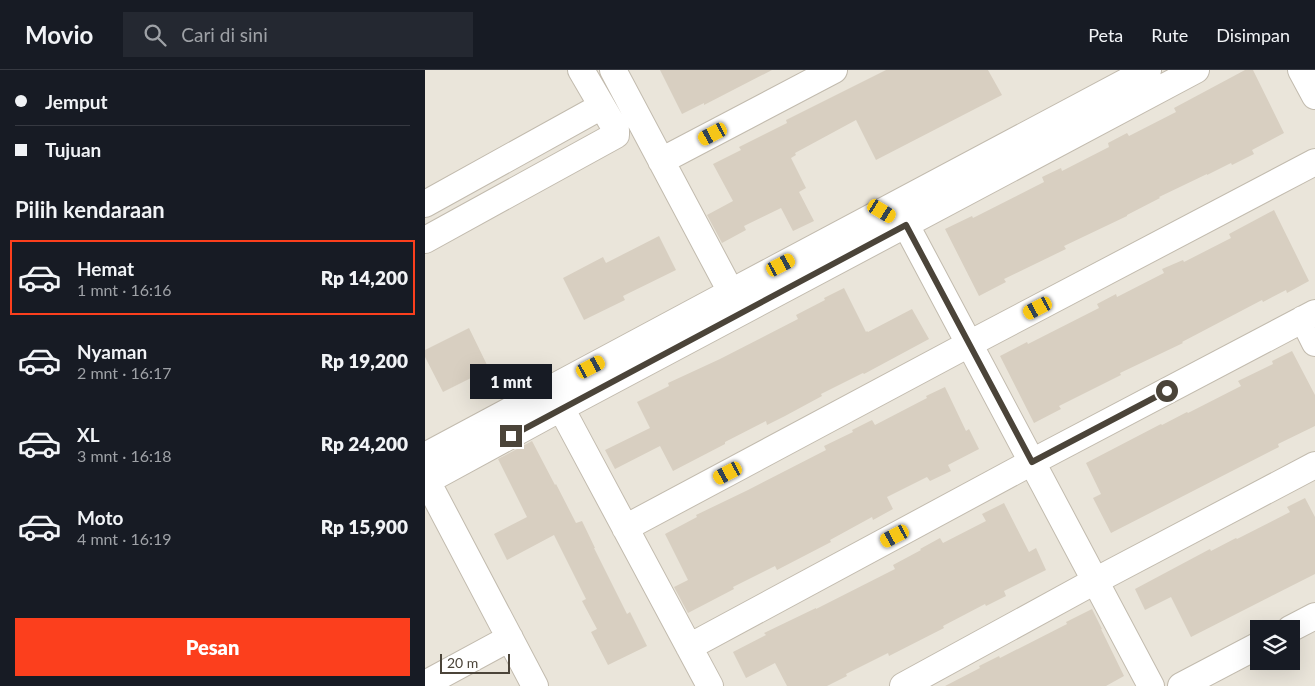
<!DOCTYPE html>
<html lang="id">
<head>
<meta charset="utf-8">
<style>
	body { margin:0; font-family:Lato,sans-serif; background:#242831; color:#f1f3f6; height:100vh; display:flex; flex-direction:column; font-size:19px; white-space:nowrap }
	* { box-sizing:border-box; margin:0 }
	p { font-size:16px; color:#9ea1a6 }
	.icon { flex:none; width:28px; height:28px; fill:none; stroke:currentColor; stroke-width:2; stroke-linecap:round; stroke-linejoin:round }
	.map { position:relative; flex:1; overflow:hidden }
	.side { display:flex; flex-direction:column; background:#171b24; width:425px }
	.side>* { flex:none }
	.banner { display:grid; align-content:center; height:110px; padding:0 15px; background:#171b24 }
	.controls { position:absolute; left:825px; top:550px; display:grid; gap:10px }
	.controls a { display:grid; place-items:center; width:50px; height:50px; border-radius:0px; background:#171b24; box-shadow:0 5px 20px #0002; font-size:25px }
	.scale { position:absolute; left:15px; bottom:12px; width:70px; box-sizing:border-box; padding-left:5px; border:2px solid #4b4439; border-top:0; font-size:14px; line-height:18px; white-space:nowrap; color:#4b4439; -webkit-text-stroke:4px #fff; paint-order:stroke }
	.end { position:absolute; width:22px; height:22px; margin:-11px; border:6px solid #4b4439; background:#fff; box-shadow:0 0 0 2px #fff }
	.from { border-radius:50% }
	.bubble { position:absolute; height:35px; border-radius:0px; background:#171b24; box-shadow:0 5px 20px #0002; font-size:16px; font-weight:800; line-height:35px; text-align:center }
	.car { position:absolute; width:15px; height:30px; margin:-15px -8px; border-radius:6px; box-shadow:0 0 4px 1px #0007; background:linear-gradient(#f5c518 24%,#345 0 40%,#f5c518 0 76%,#345 0 86%,#f5c518 0) }
	.banner b { display:flex; align-items:center; gap:18px; height:48px; font-size:19px }
	.banner b+b { border-top:1px solid #363941 }
	.banner i { width:12px; height:12px; background:#f1f3f6 }
	ul { padding:0; list-style:none }
	li { display:flex; align-items:center; gap:15px; height:75px; margin:0 10px 8px; padding:0 5px; border:2px solid transparent; border-radius:0px }
	li div { flex:1 }
	li b { display:block; font-size:19px }
	li em { font-style:normal; font-weight:800 }
	li.on { border-color:#fc3f1d }
	li>.icon { width:45px; height:45px; stroke-width:1.5 }
	h2 { padding:0 15px; font-size:22px; line-height:60px }
	.action { display:flex; gap:10px; margin-top:auto; padding:10px 15px }
	.action a { flex:1; height:58px; border-radius:0px; background:#fc3f1d; color:#fff; font-size:20px; font-weight:800; line-height:58px; text-align:center }
	header { display:flex; align-items:center; gap:30px; box-sizing:border-box; height:70px; padding:0 25px; background:#171b24; border-bottom:1px solid #363941 }
	header strong { font-size:24px }
	nav { display:flex; gap:28px; margin-inline-start:auto; font-size:18px }
	.search { width:350px; height:45px; background:#242831; display:flex; align-items:center; gap:12px; box-sizing:border-box; padding:0 18px; border-radius:0px; color:#9ea1a6; font-size:19px }
	main { display:flex; flex:1; min-height:0 }
	.map>svg:first-child { display:block }
</style>
</head>
<body>
<header>
<strong>Movio</strong>
<div class="search"><svg class="icon" aria-label="search" viewBox="0 0 24 24"><circle cx="10" cy="10" r="6"/><path d="M15 15l6 6"/></svg>Cari di sini</div>
<nav><a>Peta</a><a>Rute</a><a>Disimpan</a></nav>
</header>
<main>
<section class="side">
<div class="banner">
<b><i class="from"></i>Jemput</b>
<b><i></i>Tujuan</b>
</div>
<h2>Pilih kendaraan</h2>
<ul>
<li class="on"><svg class="icon" aria-label="car" viewBox="0 0 24 24"><path d="M5 17H2v-5l4-1 3-4h7l3 4 3 1v5h-3M9 17h6M6 11h13"/><circle cx="7" cy="17" r="2"/><circle cx="17" cy="17" r="2"/></svg><div><b>Hemat</b><p>1 mnt · 16:16</p></div><em>Rp 14,200</em></li>
<li><svg class="icon" aria-label="car" viewBox="0 0 24 24"><path d="M5 17H2v-5l4-1 3-4h7l3 4 3 1v5h-3M9 17h6M6 11h13"/><circle cx="7" cy="17" r="2"/><circle cx="17" cy="17" r="2"/></svg><div><b>Nyaman</b><p>2 mnt · 16:17</p></div><em>Rp 19,200</em></li>
<li><svg class="icon" aria-label="car" viewBox="0 0 24 24"><path d="M5 17H2v-5l4-1 3-4h7l3 4 3 1v5h-3M9 17h6M6 11h13"/><circle cx="7" cy="17" r="2"/><circle cx="17" cy="17" r="2"/></svg><div><b>XL</b><p>3 mnt · 16:18</p></div><em>Rp 24,200</em></li>
<li><svg class="icon" aria-label="car" viewBox="0 0 24 24"><path d="M5 17H2v-5l4-1 3-4h7l3 4 3 1v5h-3M9 17h6M6 11h13"/><circle cx="7" cy="17" r="2"/><circle cx="17" cy="17" r="2"/></svg><div><b>Moto</b><p>4 mnt · 16:19</p></div><em>Rp 15,900</em></li>
</ul>
<div class="action"><a>Pesan</a></div>
</section>
<div class="map">
<svg width="890" height="616" viewBox="0 0 890 616">
	<rect width="100%" height="100%" fill="#f6f3ec"/>
	<!-- residential -->
	<path fill="#eae5da" fill-rule="evenodd" d="M0,0H890V616H0ZM834,559H866V591H834Z"/>
	<!-- building -->
	<path fill="#d8cfc1" d="M235,0H347L279,35V33L257,44Z
		M461,0H563L577,25L451,90L431,50L370,83L371,85L366,88L381,118L374,122L389,151L368,161L356,138L319,156L321,160L297,173L282,145L308,131L288,94L316,80L314,77L362,53L361,50Z
		M820,0H828L859,63L827,80L829,84L807,95L806,93L782,105V104L734,127L735,128L702,145V146L639,176L641,179L579,209L581,212L554,226L520,159L547,146L548,148L619,112L617,107L636,98L637,101L684,77L683,73L702,63L704,66L751,42L749,38Z
		M849,140L884,211L862,223L861,220L838,232L837,230L757,272L758,273L695,303L696,305L634,336L636,339L609,353L575,286L602,272L603,274L674,238L672,234L691,224L692,227L739,203L737,199L758,190L759,192L806,168L804,164Z
		M234,166L251,200L198,226L200,230L159,250L138,208L178,187L181,193Z
		M419,218L441,262L442,261L443,262L487,239L504,269L439,304L438,303L396,324L397,326L360,346L342,355L341,351L300,372V374L248,401L235,376L190,399L180,380L225,358L212,332L244,316L243,313L295,289L373,249L371,245L400,230L399,228Z
		M44,258L64,299L18,322L0,287V280Z
		M867,281L890,325V356L853,374L854,377L686,463L668,428L676,424L661,393L736,354L737,355L762,342L763,343L816,316L813,311L848,294L847,291Z
		M520,317L541,361L544,359L554,379L523,395L526,401L505,411L502,407L462,427L468,439L448,450L447,447L405,470L406,472L352,500L350,496L308,517L309,519L263,543L249,517L263,510L240,464L272,447L271,445L323,420L401,380L399,376L428,362L427,360L447,350L450,355L502,328L501,326Z
		M107,371L130,415L131,414L151,453L157,451L170,478H169L202,544L205,542L222,576L183,595L166,562L172,559L157,531L161,529L129,465L82,490L69,464L102,447L73,389Z
		M880,428L890,447V504L766,567L746,527L720,540L710,519L785,479L786,481L811,468L812,469L865,442L862,437Z
		M579,433L604,482L611,478L621,500L579,521L581,526L561,536L560,534L518,556L519,558L464,586L463,583L421,604L422,606L402,616H362L350,593L321,608L308,582L341,565L339,563L391,538V539L470,499L468,495L496,480L495,479L515,468L518,473L561,451L557,444Z
		M667,539L677,559H676L699,606L681,616H520L555,598L554,596L574,586L575,588L642,554L641,552Z"/>
	<g fill="none" stroke-linecap="round" stroke-linejoin="round">
		<!-- street casing -->
		<g stroke="#c2bbae" stroke-width="28">
			<path id="street" d="M188,0L306,222
				M876,0L890,26
				M236,91L409,0
				M0,134L177,36
				M466,147L481,155L726,616
				M0,170L191,65V60L156,0
				M878,249L890,273
				M136,338L285,616
				M0,386L306,222L723,0
				M2,411L110,616
				M0,412L136,338L771,0
				M200,458L544,274L890,92
				M865,559L890,546
				M264,577L607,392L890,243
				M0,614L85,568
				M478,616L670,511L890,395
				M756,616L834,575"/>
		</g>
		<!-- street -->
		<use href="#street" stroke="#fff" stroke-width="26"/>
	</g>
	<g fill="none" stroke-linecap="round" stroke-linejoin="round">
		<!-- route -->
		<path stroke="#4b4439" stroke-width="6" d="M86,366L481,155L607,392L742,321"/>
	</g>
</svg>
<div class="controls">
<a><svg class="icon" aria-label="layers" viewBox="0 0 24 24"><path d="M12 4l9 5-9 5-9-5zM3 14l9 5 9-5"/></svg></a>
</div>
<div class="scale">20 m</div>
<i class="end from" style="left:742px;top:321px"></i>
<i class="end" style="left:86px;top:366px"></i>
<div class="bubble" style="left:45px;top:294px;width:82px">1 mnt</div>
<i class="car" style="left:288px;top:64px;rotate:242deg"></i>
<i class="car" style="left:457px;top:141px;rotate:121deg"></i>
<i class="car" style="left:356px;top:195px;rotate:62deg"></i>
<i class="car" style="left:613px;top:238px;rotate:242deg"></i>
<i class="car" style="left:166px;top:297px;rotate:62deg"></i>
<i class="car" style="left:303px;top:403px;rotate:242deg"></i>
<i class="car" style="left:470px;top:466px;rotate:242deg"></i>
</div>
</main>
</body>
</html>
